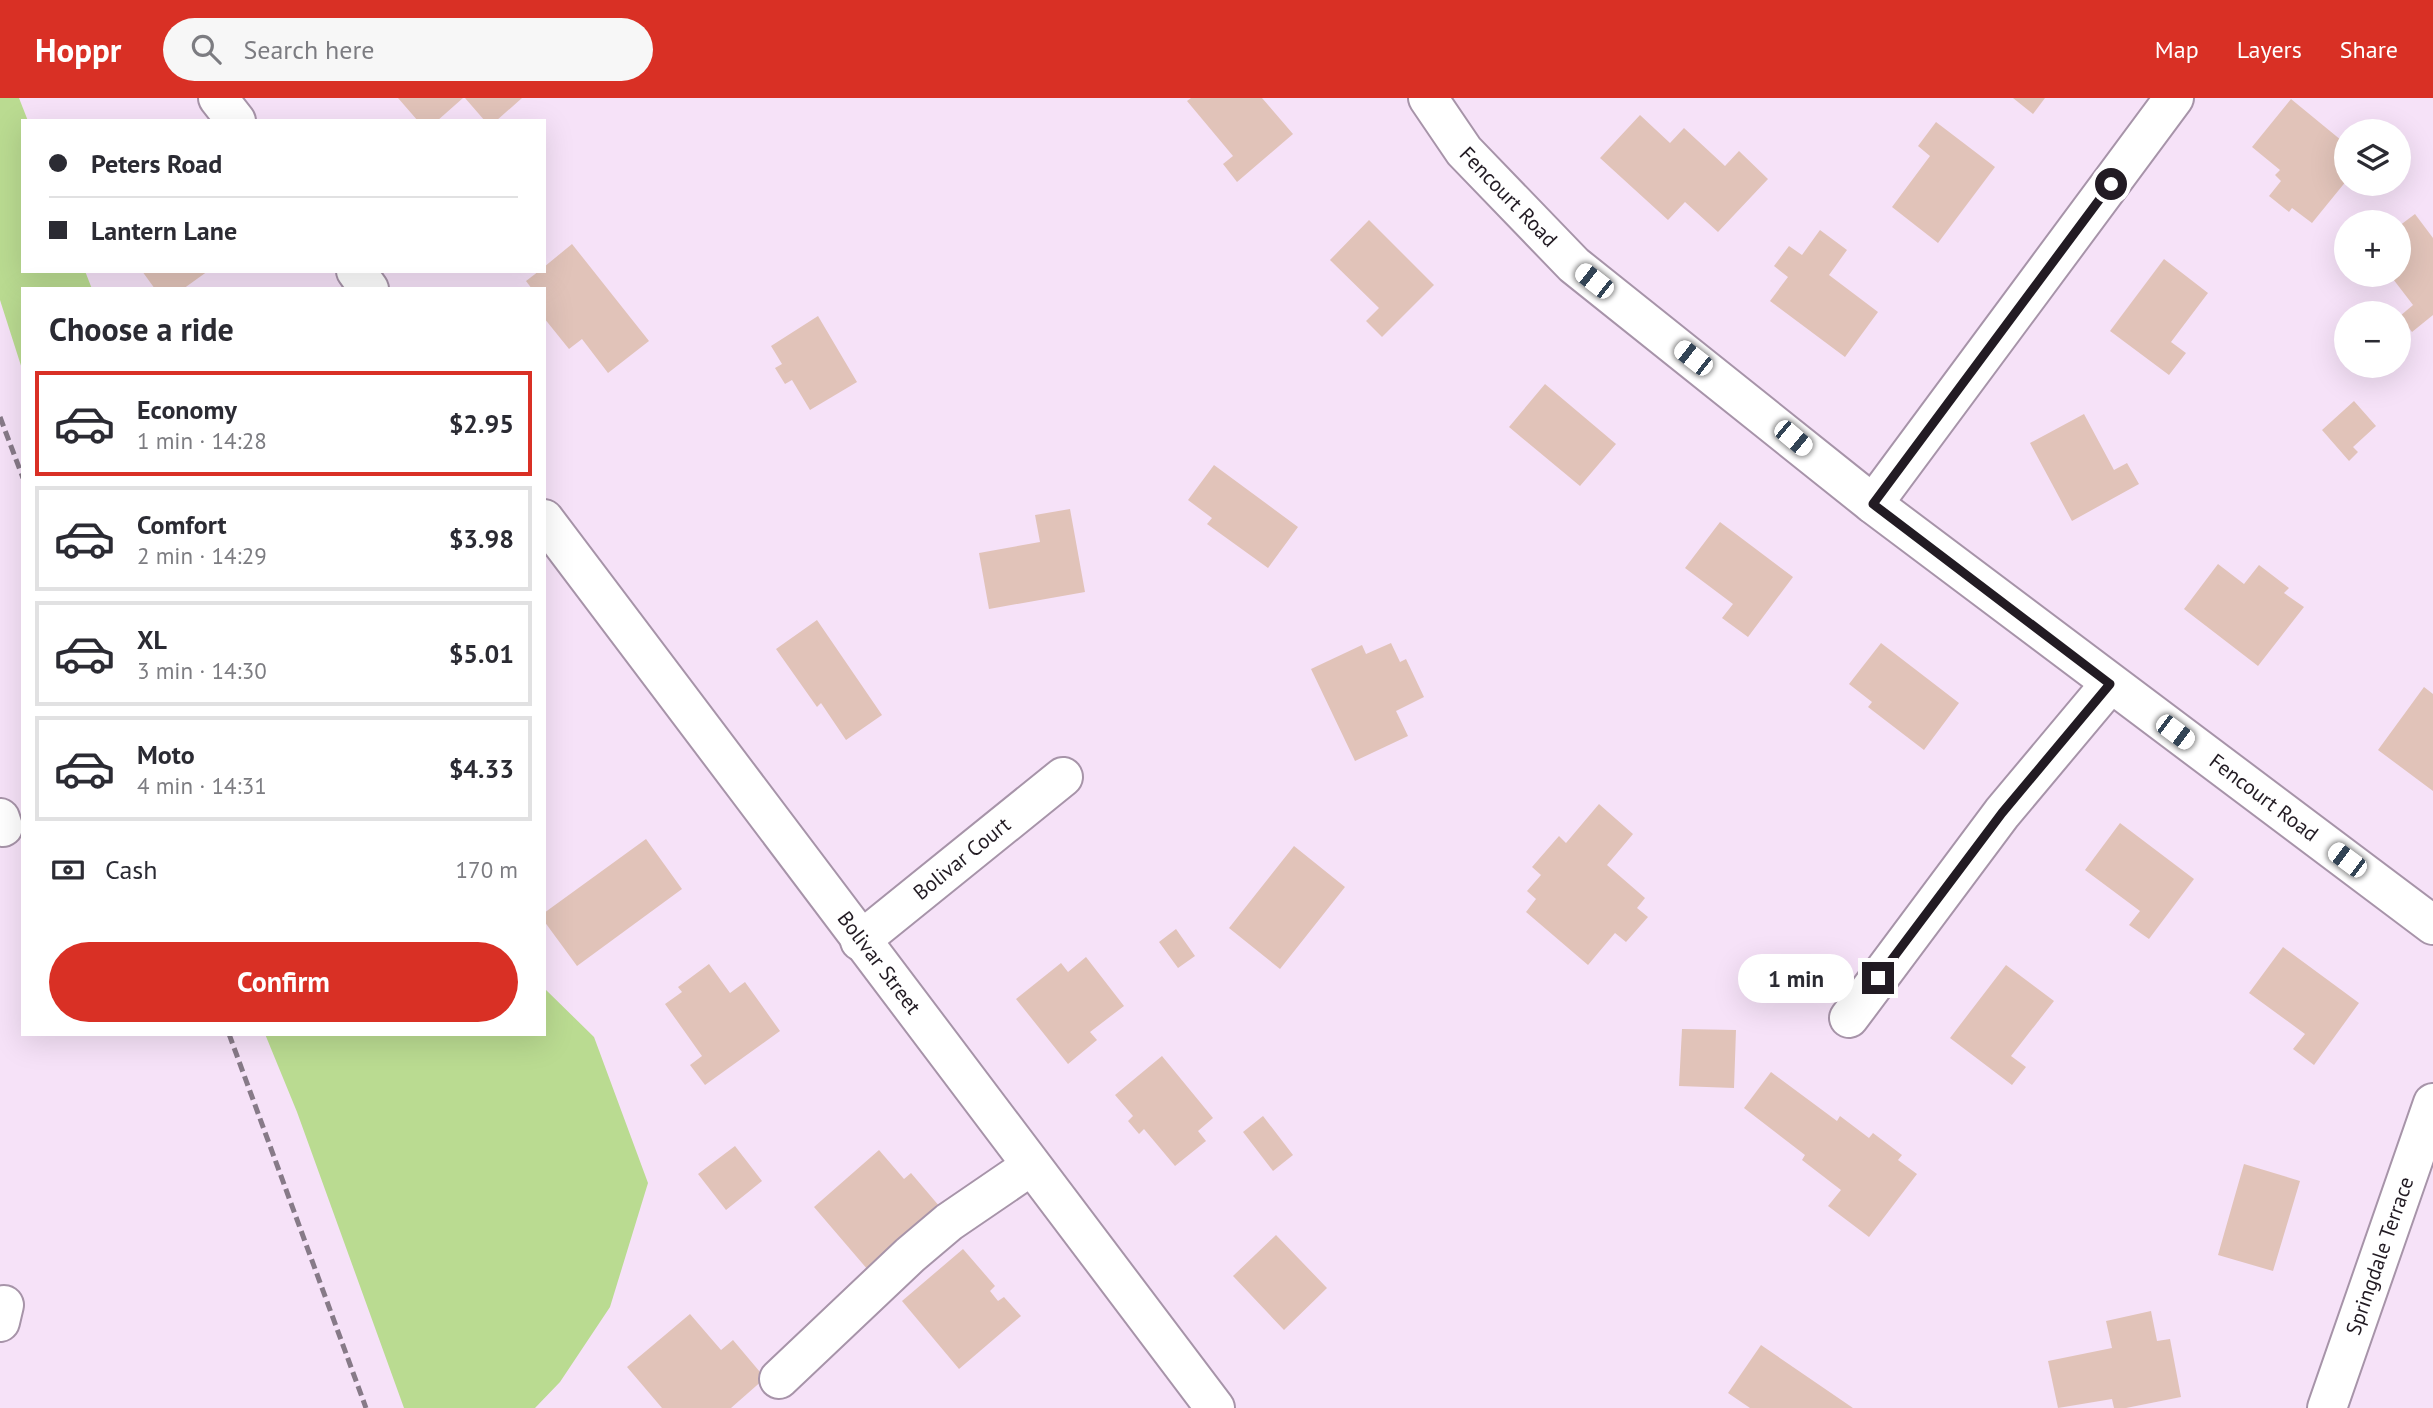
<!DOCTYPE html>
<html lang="en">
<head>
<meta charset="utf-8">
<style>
	body { margin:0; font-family:"PT Sans",sans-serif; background:#f7f7f7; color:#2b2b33; height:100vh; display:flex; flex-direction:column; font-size:26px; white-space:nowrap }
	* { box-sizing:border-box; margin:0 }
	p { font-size:23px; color:#7c7c81 }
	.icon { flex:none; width:38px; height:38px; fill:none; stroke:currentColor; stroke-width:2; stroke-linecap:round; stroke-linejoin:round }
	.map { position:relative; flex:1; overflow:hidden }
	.details { position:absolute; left:21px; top:189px; width:525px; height:749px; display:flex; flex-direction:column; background:#fff; border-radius:0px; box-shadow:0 7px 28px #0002 }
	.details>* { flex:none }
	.guide { position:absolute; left:21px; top:21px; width:525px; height:154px; border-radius:0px; box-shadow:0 7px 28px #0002; display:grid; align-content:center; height:154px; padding:0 28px; background:#fff }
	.fabs { position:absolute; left:2334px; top:21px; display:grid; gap:14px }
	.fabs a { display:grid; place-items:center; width:77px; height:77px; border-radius:50%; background:#fff; box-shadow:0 7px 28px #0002; font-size:35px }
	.end { position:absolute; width:32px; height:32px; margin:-16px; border:9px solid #221b23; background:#fff; box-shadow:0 0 0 4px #fff }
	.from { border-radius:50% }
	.bubble { position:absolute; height:49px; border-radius:24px; background:#fff; box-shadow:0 7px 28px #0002; font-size:23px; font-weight:800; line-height:49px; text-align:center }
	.car { position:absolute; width:21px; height:42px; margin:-21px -10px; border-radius:9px; box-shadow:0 0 5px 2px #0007; background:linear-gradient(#fff 24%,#345 0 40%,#fff 0 76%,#345 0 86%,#fff 0) }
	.guide b { display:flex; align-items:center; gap:24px; height:66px; font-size:26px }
	.guide b+b { border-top:2px solid #e1e1e2 }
	.guide i { width:18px; height:18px; background:#2b2b33 }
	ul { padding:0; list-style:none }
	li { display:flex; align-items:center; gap:21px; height:105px; margin:0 14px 10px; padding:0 14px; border:4px solid #e1e1e2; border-radius:0px }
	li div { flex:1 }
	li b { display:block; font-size:26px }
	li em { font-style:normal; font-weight:800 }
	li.active { border-color:#d93025 }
	li>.icon { width:63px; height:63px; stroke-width:1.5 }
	h2 { padding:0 28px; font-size:32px; line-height:84px }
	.pay { display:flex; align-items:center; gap:18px; height:77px; padding:0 28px; font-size:26px }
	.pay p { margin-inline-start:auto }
	.button { display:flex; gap:14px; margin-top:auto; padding:14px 28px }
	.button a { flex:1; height:80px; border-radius:42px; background:#d93025; color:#fff; font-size:28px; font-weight:800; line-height:80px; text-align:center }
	header { display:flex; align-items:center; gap:42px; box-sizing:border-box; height:98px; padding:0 35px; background:#d93025; color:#fff }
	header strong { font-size:33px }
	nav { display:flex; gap:38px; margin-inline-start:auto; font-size:24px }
	.search { width:490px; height:63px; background:#f7f7f7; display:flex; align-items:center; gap:18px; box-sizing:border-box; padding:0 24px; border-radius:38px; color:#7c7c81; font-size:26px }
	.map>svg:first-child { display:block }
</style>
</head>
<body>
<header>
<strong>Hoppr</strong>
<div class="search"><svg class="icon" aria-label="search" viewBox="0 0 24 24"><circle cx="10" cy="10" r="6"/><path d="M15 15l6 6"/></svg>Search here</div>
<nav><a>Map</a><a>Layers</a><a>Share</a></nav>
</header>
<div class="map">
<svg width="2433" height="1310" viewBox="0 0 2433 1310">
	<rect width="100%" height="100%" fill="#f6e2f8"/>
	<!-- green -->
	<path fill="#badb91" d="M0,0H19L28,23H23V173H85L92,191H23V274L0,202Z
		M544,890L594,939L648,1085L610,1209L560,1284L535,1310H404L297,1014L265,936H544Z"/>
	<!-- building -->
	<path fill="#e1c3b9" d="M398,0H463L437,23H418Z
		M465,0H522L496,23H485Z
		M1191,0H1262L1293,36L1237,84L1223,66L1233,58L1187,3Z
		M2013,0H2045L2033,16Z
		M2291,1L2347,47V82L2312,125L2292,110L2289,114L2269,98L2281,83L2275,77L2280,72L2252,49Z
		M1640,17L1670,45L1684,30L1725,68L1739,53L1768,81L1718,134L1685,104L1668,122L1600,60Z
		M1936,24L1995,69L1938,145L1892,109L1930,58L1918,48Z
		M2415,116L2433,140V217L2412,234L2400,218L2413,207L2390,177H2399V128Z
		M1369,122L1434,187L1382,239L1366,223L1379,210L1330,162Z
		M1820,132L1847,152L1829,177L1878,214L1845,259L1770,203L1788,179L1774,168L1789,148L1802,157Z
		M572,146L649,243L608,275L582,241L569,251L544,220V191H532L526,183L539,173H544V169Z
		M2164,161L2208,195L2171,244L2186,255L2169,277L2110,233Z
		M142,173H208L183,191H155Z
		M818,218L857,284L810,312L792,282L785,286L775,270L782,266L771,248Z
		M1545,286L1616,346L1580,388L1509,329Z
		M2354,303L2376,328L2353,349L2358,354L2349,363L2322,332Z
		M2084,316L2114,372L2127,365L2139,386L2072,423L2030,345Z
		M1214,367L1298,429L1268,470L1207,426L1212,420L1188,402Z
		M1070,411L1085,494L989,511L979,455L1040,444L1035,417Z
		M1720,424L1793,479L1748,539L1722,520L1733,506L1685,470Z
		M2218,466L2244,486L2259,467L2289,490L2284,495L2304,509L2258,568L2184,511Z
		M817,522L882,617L846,642L821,605L817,609L776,551Z
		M1391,545L1400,564L1406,561L1424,599L1396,613L1408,638L1355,663L1311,571L1362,547L1366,556Z
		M1881,545L1959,605L1924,652L1868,609L1872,604L1849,586Z
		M2424,589L2433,596V693L2378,652Z
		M1599,706L1633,736L1607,767L1645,800L1637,810L1648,819L1626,844L1615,835L1588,867L1526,814L1536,801L1527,793L1541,777L1532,769L1559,738L1566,745Z
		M2120,725L2194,781L2149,841L2129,827L2140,813L2085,772Z
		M646,741L682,791L577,868L544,823V815Z
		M1294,748L1345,789L1280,871L1229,830Z
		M1176,831L1195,858L1178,870L1159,844Z
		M2283,849L2359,905L2314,967L2293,951L2305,936L2249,895Z
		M1086,859L1124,908L1090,934L1097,942L1068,966L1016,901L1061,865L1068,874Z
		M709,866L730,895L745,884L780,933L705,987L690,967L702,958L665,906L682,894L678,889Z
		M2006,867L2054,903L2011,958L2026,969L2012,987L1950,940Z
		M1682,931L1736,932L1734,990L1679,988Z
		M1162,958L1213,1020L1198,1033L1206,1043L1175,1068L1144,1031L1139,1036L1128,1023L1133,1018L1115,997Z
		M1771,974L1837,1023L1840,1018L1869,1040L1873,1035L1902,1057L1898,1062L1917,1076L1869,1139L1828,1108L1841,1092L1802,1062L1805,1057L1744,1010Z
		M1263,1018L1293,1057L1273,1073L1243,1034Z
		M735,1048L762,1083L726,1112L698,1076Z
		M879,1052L904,1081L911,1075L940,1109L868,1172L814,1109Z
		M2244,1066L2300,1083L2273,1173L2218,1157Z
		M1276,1137L1327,1190L1284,1232L1233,1178Z
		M963,1151L995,1188L990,1193L998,1203L1004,1199L1021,1218L959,1271L902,1203Z
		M2151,1213L2157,1243L2170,1241L2181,1299L2126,1310H2114L2112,1301L2058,1310L2048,1263L2112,1250L2106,1223Z
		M690,1216L721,1252L733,1242L765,1280L731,1310H662L627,1269Z
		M1761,1247L1853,1310H1750L1728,1295Z"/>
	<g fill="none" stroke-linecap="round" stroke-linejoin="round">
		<!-- minor casing -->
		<g stroke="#a794a9" stroke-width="42">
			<g id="minor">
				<path d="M218,0L236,23"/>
				<path id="s1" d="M1428,0L1464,53L1574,167L1873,406L2433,827"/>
				<path d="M356,173L369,191"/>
				<path d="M1873,406L2174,0"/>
				<path id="s2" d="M544,421L1215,1310"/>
				<path d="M0,720L3,729"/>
				<path id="s3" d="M860,843L1063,679"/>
				<path d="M1849,920L2002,715L2110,586"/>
				<path d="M0,1224L4,1207"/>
				<path d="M779,1281L910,1157L949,1124L1031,1068"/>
				<path id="s4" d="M2327,1310L2433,1005"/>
			</g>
		</g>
		<!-- minor -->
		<use href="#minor" stroke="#fff" stroke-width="38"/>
		<!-- rail -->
		<path stroke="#877a88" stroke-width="5" stroke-dasharray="10 5" stroke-linecap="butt" d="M0,319L23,380
			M229,936L366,1310"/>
	</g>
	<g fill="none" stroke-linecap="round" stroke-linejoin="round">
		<!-- route -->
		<path stroke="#221b23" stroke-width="9" d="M1878,880L2002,715L2110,586L1873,406L2111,86"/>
	</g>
	<g text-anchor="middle" stroke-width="5" stroke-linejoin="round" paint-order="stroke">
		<!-- street labels -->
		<g font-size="21" fill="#221b23" stroke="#fcf4fd">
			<text dy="7" stroke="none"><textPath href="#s1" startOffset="128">Fencourt Road</textPath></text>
			<text dy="7" stroke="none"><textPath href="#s1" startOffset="1094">Fencourt Road</textPath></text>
			<text dy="7" stroke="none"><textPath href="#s3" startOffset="131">Bolivar Court</textPath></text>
			<text dy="7" stroke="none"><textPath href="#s2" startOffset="556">Bolivar Street</textPath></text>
			<text dy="7" stroke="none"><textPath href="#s4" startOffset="161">Springdale Terrace</textPath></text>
		</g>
	</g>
</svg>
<div class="fabs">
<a><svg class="icon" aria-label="layers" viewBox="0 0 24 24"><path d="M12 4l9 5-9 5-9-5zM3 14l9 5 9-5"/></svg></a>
<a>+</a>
<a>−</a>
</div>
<i class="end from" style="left:2111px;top:86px"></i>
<i class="end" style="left:1878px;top:880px"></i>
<div class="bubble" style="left:1738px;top:856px;width:116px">1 min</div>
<i class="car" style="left:1594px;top:183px;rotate:308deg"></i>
<i class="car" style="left:1693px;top:260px;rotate:308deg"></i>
<i class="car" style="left:1793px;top:340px;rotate:130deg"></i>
<i class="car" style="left:2175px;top:634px;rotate:127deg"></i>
<i class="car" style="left:2347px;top:762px;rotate:307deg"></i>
<div class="guide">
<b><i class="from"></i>Peters Road</b>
<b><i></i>Lantern Lane</b>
</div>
<section class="details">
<h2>Choose a ride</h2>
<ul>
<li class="active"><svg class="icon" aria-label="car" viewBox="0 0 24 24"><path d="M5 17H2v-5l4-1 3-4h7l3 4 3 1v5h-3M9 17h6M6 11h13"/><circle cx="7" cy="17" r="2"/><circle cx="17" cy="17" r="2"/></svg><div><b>Economy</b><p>1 min · 14:28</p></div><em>$2.95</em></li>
<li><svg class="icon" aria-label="car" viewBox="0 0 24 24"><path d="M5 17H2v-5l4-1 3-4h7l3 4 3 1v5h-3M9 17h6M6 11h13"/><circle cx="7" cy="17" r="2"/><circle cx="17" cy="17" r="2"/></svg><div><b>Comfort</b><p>2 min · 14:29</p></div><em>$3.98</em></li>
<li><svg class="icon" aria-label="car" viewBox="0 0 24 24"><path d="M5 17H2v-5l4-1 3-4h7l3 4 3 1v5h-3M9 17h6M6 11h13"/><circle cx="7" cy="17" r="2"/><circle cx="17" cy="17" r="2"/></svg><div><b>XL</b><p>3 min · 14:30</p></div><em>$5.01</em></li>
<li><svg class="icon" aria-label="car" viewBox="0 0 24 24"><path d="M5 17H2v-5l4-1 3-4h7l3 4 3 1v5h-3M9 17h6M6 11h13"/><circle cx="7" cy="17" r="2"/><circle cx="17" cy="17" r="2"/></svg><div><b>Moto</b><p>4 min · 14:31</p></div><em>$4.33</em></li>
</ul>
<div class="pay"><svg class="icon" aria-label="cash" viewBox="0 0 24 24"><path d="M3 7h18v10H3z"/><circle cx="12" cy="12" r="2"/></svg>Cash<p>170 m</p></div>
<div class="button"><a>Confirm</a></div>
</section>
</div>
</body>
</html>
